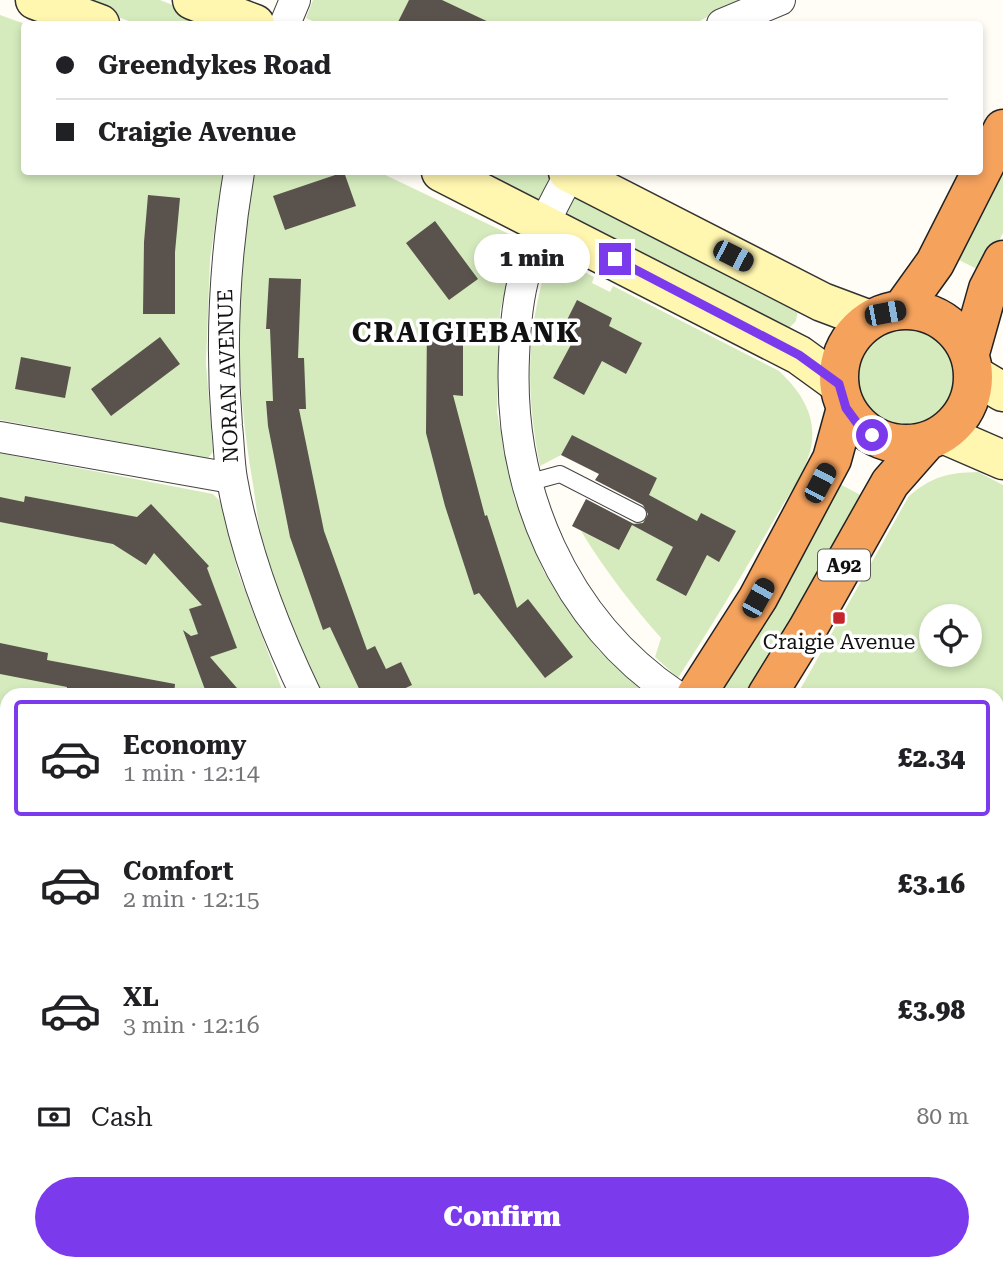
<!DOCTYPE html>
<html lang="en">
<head>
<meta charset="utf-8">
<style>
	body { margin:0; font-family:"Roboto Serif",serif; background:#f6f6f6; color:#202124; height:100vh; display:flex; flex-direction:column; font-size:26px; white-space:nowrap }
	* { box-sizing:border-box; margin:0 }
	p { font-size:23px; color:#757577 }
	.icon { flex:none; width:38px; height:38px; fill:none; stroke:currentColor; stroke-width:2; stroke-linecap:round; stroke-linejoin:round }
	.map { position:relative; flex:1; overflow:hidden }
	.panel { position:absolute; left:0px; top:688px; width:1004px; height:583px; display:flex; flex-direction:column; background:#fff; border-radius:21px 21px 0 0; box-shadow:0 4px 10px #0003 }
	.panel>* { flex:none }
	.banner { position:absolute; left:21px; top:21px; width:962px; height:154px; border-radius:7px; box-shadow:0 4px 10px #0003; display:grid; align-content:center; height:154px; padding:0 35px; background:#fff }
	.fabs { position:absolute; left:919px; top:604px; display:grid; gap:14px }
	.fabs a { display:grid; place-items:center; width:63px; height:63px; border-radius:50%; background:#fff; box-shadow:0 4px 10px #0003; font-size:35px }
	.end { position:absolute; width:32px; height:32px; margin:-16px; border:9px solid #7c3aed; background:#fff; box-shadow:0 0 0 4px #fff }
	.from { border-radius:50% }
	.bubble { position:absolute; height:49px; border-radius:24px; background:#fff; box-shadow:0 4px 10px #0003; font-size:23px; font-weight:800; line-height:49px; text-align:center }
	.car { position:absolute; width:21px; height:42px; margin:-21px -10px; border-radius:9px; box-shadow:0 0 5px 2px #0007; background:linear-gradient(#222 24%,#8ab4d8 0 40%,#222 0 76%,#8ab4d8 0 86%,#222 0) }
	.banner b { display:flex; align-items:center; gap:24px; height:66px; font-size:26px }
	.banner b+b { border-top:2px solid #e0e0e0 }
	.banner i { width:18px; height:18px; background:#202124 }
	ul { padding:12px 0 0; list-style:none }
	li { display:flex; align-items:center; gap:21px; height:116px; margin:0 14px 10px; padding:0 21px; border:4px solid transparent; border-radius:7px }
	li div { flex:1 }
	li b { display:block; font-size:26px }
	li em { font-style:normal; font-weight:800 }
	li.active { border-color:#7c3aed }
	li>.icon { width:63px; height:63px; stroke-width:1.5 }
	.pay { display:flex; align-items:center; gap:18px; height:77px; padding:0 35px; font-size:26px }
	.pay p { margin-inline-start:auto }
	.button { display:flex; gap:14px; margin-top:auto; padding:14px 35px }
	.button a { flex:1; height:80px; border-radius:42px; background:#7c3aed; color:#fff; font-size:28px; font-weight:800; line-height:80px; text-align:center }
	.map>svg:first-child { display:block }
</style>
</head>
<body>
<div class="map">
<svg width="1003" height="1269" viewBox="0 0 1003 1269">
	<rect width="100%" height="100%" fill="#fffdf5"/>
	<!-- green -->
	<path fill="#d5ebbd" fill-rule="evenodd" d="M72,0H160L220,24H137Z
		M313,0H739L694,24H319L306,18Z
		M0,15L25,24L24,172H223L210,259L206,363L213,452L208,458L0,420Z
		M1003,154V233L983,272L951,256Z
		M255,172H379L515,237L517,243L500,311L497,412L514,498L544,572L598,650L647,695H322C299,647 279,597 264,546C258,526 256,504 253,484C235,381 233,274 255,172Z
		M467,172H541L552,177L542,204Z
		M572,192L799,304L796,321L785,332L563,218Z
		M550,254L594,277L592,283L610,292L613,286L779,371C799,390 815,412 812,441C809,467 791,491 778,513C746,569 713,624 678,678L655,657L661,638C631,604 605,570 581,531L619,550L657,478L572,435L561,455L540,466C525,389 526,329 550,254Z
		M857 377a50 50 0 1 1 100 0a50 50 0 1 1-100 0Z
		M0,453L213,494L220,501L238,572L284,695H7V721L0,719Z
		M978,472L1003,485V743L998,744V695H797L909,496C933,476 947,473 978,472ZM931,616H970V654H931Z
		M836,482L868,499L752,695H711Z
		M0,754L7,755V1030H0Z
		M998,820L1003,836V1269H882L880,1264H998Z
		M0,1081H7V1264H98L90,1269H0Z
		M380,1264H843L845,1269H380Z"/>
	<!-- building -->
	<path fill="#5a524d" d="M409,0H442L493,24H397Z
		M344,172L356,206L285,230L273,196Z
		M148,195L180,198L175,252V314H143L144,242Z
		M435,221L478,279L449,300L406,243Z
		M269,278L301,279L298,358H304L306,409H299L324,531L367,650L375,646L386,669L401,662L412,685L391,695H362L330,627L323,630L290,537L268,426L266,401H273L270,329H266Z
		M577,300L612,318L609,326L642,343L626,374L602,361L584,395L553,378L574,339L561,332Z
		M427,323H463V396L453,395L485,516L487,515L517,608L528,599L573,657L545,678L479,593L474,595L445,506L426,433Z
		M160,337L180,364L111,416L91,389Z
		M21,357L71,367L65,398L15,389Z
		M572,435L657,478L649,495L697,521L701,513L736,531L719,562L707,555L686,596L656,580L673,547L632,525L619,550L572,526L586,499L634,524L643,523L648,514L643,505L595,480L599,474L561,455Z
		M25,496L137,517L151,504L209,566L207,568L237,648L210,657L243,695H207L183,630L191,636L198,634L189,609L202,605L154,553L146,565L113,544L0,522V497L24,502Z
		M0,643L48,653L47,660L175,684L174,695H66L67,687L0,674Z"/>
	<g fill="none" stroke-linecap="round" stroke-linejoin="round">
		<!-- lane casing -->
		<g stroke="#444" stroke-width="18">
			<path id="lane" d="M527,483L560,474L638,514"/>
		</g>
		<!-- street casing -->
		<g stroke="#444" stroke-width="32">
			<path id="street" d="M285,24L295,0
				M722,24L780,0
				M239,172C225,256 220,340 227,426C229,443 229,462 232,479C245,554 273,626 306,695
				M571,172C553,204 536,237 525,273C517,300 515,329 514,357C508,490 563,619 675,695
				M0,437L231,478
				M0,735L7,736
				M998,763L1003,762
				M0,1056L7,1057
				M862,1264L864,1269"/>
		</g>
		<!-- secondary casing -->
		<g stroke="#333" stroke-width="41">
			<path id="secondary" d="M35,0L100,24
				M192,0L255,24
				M441,172L799,355L839,384
				M568,172L822,302L870,320
				M974,375L1003,392
				M943,434L1003,460"/>
		</g>
		<!-- highway casing -->
		<g stroke="#222" stroke-width="41">
			<path id="highway" d="M902,309L935,263L1003,129
				M839 377a67 67 0 1 1 134 0a67 67 0 1 1-134 0Z
				M970,353L988,289L1003,260
				M696,695L758,598L832,459L846,408
				M767,695L807,630L890,483L927,441
				M135,1269L144,1264
				M237,1269L244,1264"/>
		</g>
		<!-- path -->
		<path stroke="#333" stroke-width="4.5" stroke-dasharray="7 3.5" stroke-linecap="butt" d="M6,877L7,873
			M185,1269L193,1264"/>
		<!-- lane -->
		<use href="#lane" stroke="#fff" stroke-width="16"/>
		<!-- street -->
		<use href="#street" stroke="#fff" stroke-width="30"/>
		<!-- secondary -->
		<use href="#secondary" stroke="#fff6b0" stroke-width="38"/>
		<!-- highway -->
		<use href="#highway" stroke="#f5a25d" stroke-width="38"/>
	</g>
	<g fill="none" stroke-linecap="round" stroke-linejoin="round">
		<!-- route -->
		<path stroke="#7c3aed" stroke-width="9" d="M615,259L799,355L839,384L846,408L857,423L872,435"/>
	</g>
	<!-- markers -->
	<rect fill="#c4262e" stroke="#fff" stroke-width="2.5" x="832" y="611" width="14" height="14" rx="3.5"/>
	<g text-anchor="middle" stroke-width="7" stroke-linejoin="round" paint-order="stroke">
		<!-- shield labels -->
		<rect fill="#fff" stroke="#585858" stroke-width="2" x="818" y="549.5" width="52" height="31" rx="5"/>
		<g font-size="19" font-weight="bold" fill="#111">
			<text x="844" y="572">A92</text>
		</g>
		<!-- street labels -->
		<g font-size="21" fill="#111" stroke="#fff">
			<text transform="translate(228 376) rotate(-92)" y="7">NORAN AVENUE</text>
		</g>
		<!-- poi labels -->
		<g font-size="21" fill="#111" stroke="#fff">
			<text x="839" y="649">Craigie Avenue</text>
		</g>
		<!-- district labels -->
		<g font-size="28" font-weight="bold" letter-spacing="2" fill="#111" stroke="#fff">
			<text x="466" y="342">CRAIGIEBANK</text>
		</g>
	</g>
</svg>
<div class="fabs">
<a><svg class="icon" aria-label="locate" viewBox="0 0 24 24"><circle cx="12" cy="12" r="6"/><path d="M12 2v4M12 18v4M2 12h4M18 12h4"/></svg></a>
</div>
<i class="end from" style="left:872px;top:435px"></i>
<i class="end" style="left:615px;top:259px"></i>
<div class="bubble" style="left:474px;top:234px;width:116px">1 min</div>
<i class="car" style="left:733px;top:256px;rotate:117deg"></i>
<i class="car" style="left:885px;top:313px;rotate:79deg"></i>
<i class="car" style="left:820px;top:483px;rotate:28deg"></i>
<i class="car" style="left:758px;top:598px;rotate:29deg"></i>
<div class="banner">
<b><i class="from"></i>Greendykes Road</b>
<b><i></i>Craigie Avenue</b>
</div>
<section class="panel">
<ul>
<li class="active"><svg class="icon" aria-label="car" viewBox="0 0 24 24"><path d="M5 17H2v-5l4-1 3-4h7l3 4 3 1v5h-3M9 17h6M6 11h13"/><circle cx="7" cy="17" r="2"/><circle cx="17" cy="17" r="2"/></svg><div><b>Economy</b><p>1 min · 12:14</p></div><em>£2.34</em></li>
<li><svg class="icon" aria-label="car" viewBox="0 0 24 24"><path d="M5 17H2v-5l4-1 3-4h7l3 4 3 1v5h-3M9 17h6M6 11h13"/><circle cx="7" cy="17" r="2"/><circle cx="17" cy="17" r="2"/></svg><div><b>Comfort</b><p>2 min · 12:15</p></div><em>£3.16</em></li>
<li><svg class="icon" aria-label="car" viewBox="0 0 24 24"><path d="M5 17H2v-5l4-1 3-4h7l3 4 3 1v5h-3M9 17h6M6 11h13"/><circle cx="7" cy="17" r="2"/><circle cx="17" cy="17" r="2"/></svg><div><b>XL</b><p>3 min · 12:16</p></div><em>£3.98</em></li>
</ul>
<div class="pay"><svg class="icon" aria-label="cash" viewBox="0 0 24 24"><path d="M3 7h18v10H3z"/><circle cx="12" cy="12" r="2"/></svg>Cash<p>80 m</p></div>
<div class="button"><a>Confirm</a></div>
</section>
</div>
</body>
</html>
